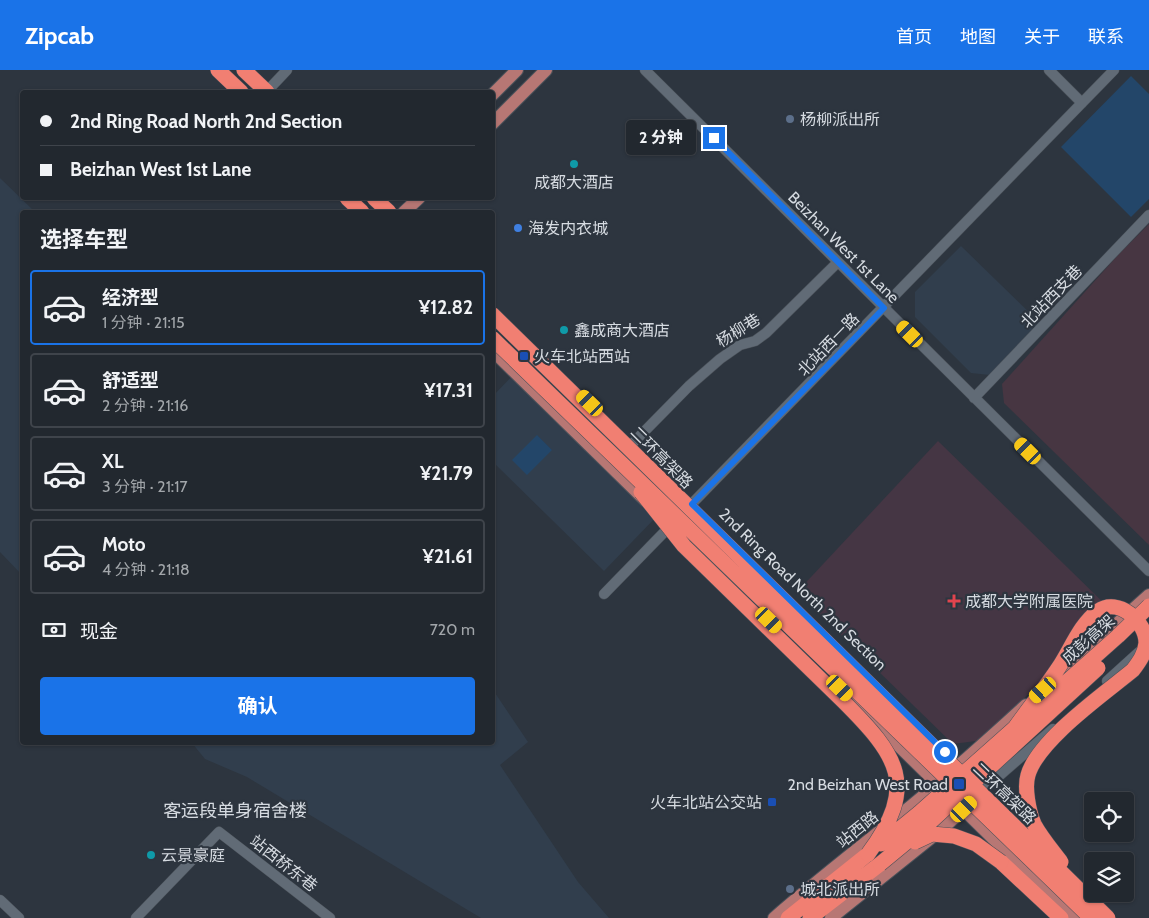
<!DOCTYPE html>
<html lang="zh">
<head>
<meta charset="utf-8">
<style>
	body { margin:0; font-family:Cabin,"Noto Sans SC",sans-serif; background:#2e343b; color:#f1f3f6; height:100vh; display:flex; flex-direction:column; font-size:19px; white-space:nowrap }
	* { box-sizing:border-box; margin:0 }
	p { font-size:16px; color:#a2a6aa }
	.icon { flex:none; width:28px; height:28px; fill:none; stroke:currentColor; stroke-width:2; stroke-linecap:round; stroke-linejoin:round }
	.map { position:relative; flex:1; overflow:hidden }
	.details { position:absolute; left:20px; top:140px; width:475px; height:535px; display:flex; flex-direction:column; background:#22282f; border-radius:5px; box-shadow:0 1px 4px #0004,0 0 0 1px #3f444b }
	.details>* { flex:none }
	.guide { position:absolute; left:20px; top:20px; width:475px; height:110px; border-radius:5px; box-shadow:0 1px 4px #0004,0 0 0 1px #3f444b; display:grid; align-content:center; height:110px; padding:0 20px; background:#22282f }
	.buttons { position:absolute; left:1084px; top:722px; display:grid; gap:10px }
	.buttons a { display:grid; place-items:center; width:50px; height:50px; border-radius:5px; background:#22282f; box-shadow:0 1px 4px #0004,0 0 0 1px #3f444b; font-size:25px }
	.end { position:absolute; width:22px; height:22px; margin:-11px; border:6px solid #1a73e8; background:#fff; box-shadow:0 0 0 2px #fff }
	.from { border-radius:50% }
	.bubble { position:absolute; height:35px; border-radius:5px; background:#22282f; box-shadow:0 1px 4px #0004,0 0 0 1px #3f444b; font-size:16px; font-weight:700; line-height:35px; text-align:center }
	.car { position:absolute; width:15px; height:30px; margin:-15px -8px; border-radius:6px; box-shadow:0 0 4px 1px #0007; background:linear-gradient(#f5c518 24%,#345 0 40%,#f5c518 0 76%,#345 0 86%,#f5c518 0) }
	.guide b { display:flex; align-items:center; gap:18px; height:48px; font-size:19px }
	.guide b+b { border-top:1px solid #3f444b }
	.guide i { width:12px; height:12px; background:#f1f3f6 }
	ul { padding:0; list-style:none }
	li { display:flex; align-items:center; gap:15px; height:75px; margin:0 10px 8px; padding:0 10px; border:2px solid #3f444b; border-radius:5px }
	li div { flex:1 }
	li b { display:block; font-size:19px }
	li em { font-style:normal; font-weight:700 }
	li.on { border-color:#1a73e8 }
	li>.icon { width:45px; height:45px; stroke-width:1.5 }
	h2 { padding:0 20px; font-size:22px; line-height:60px }
	.pay { display:flex; align-items:center; gap:12px; height:55px; padding:0 20px; font-size:19px }
	.pay p { margin-inline-start:auto }
	.cta { display:flex; gap:10px; margin-top:auto; padding:10px 20px }
	.cta a { flex:1; height:58px; border-radius:5px; background:#1a73e8; color:#fff; font-size:20px; font-weight:700; line-height:58px; text-align:center }
	header { display:flex; align-items:center; gap:30px; box-sizing:border-box; height:70px; padding:0 25px; background:#1a73e8; color:#fff }
	header strong { font-size:24px }
	nav { display:flex; gap:28px; margin-inline-start:auto; font-size:18px }
	.map>svg:first-child { display:block }
</style>
</head>
<body>
<header>
<strong>Zipcab</strong>
<nav><a>首页</a><a>地图</a><a>关于</a><a>联系</a></nav>
</header>
<div class="map">
<svg width="1149" height="848" viewBox="0 0 1149 848">
	<rect width="100%" height="100%" fill="#2d353f"/>
	<!-- commercial -->
	<path fill="#473642" d="M1149,154V475L1004,333L1002,314L1119,184Z"/>
	<!-- built -->
	<path fill="#313e4d" d="M0,108L35,142H22V505L0,482Z
		M961,176L1040,253L990,305L971,303L915,247V222Z
		M513,305L657,446L604,501L493,392L492,327Z
		M493,620L528,672L500,695L578,812L609,848H481L247,707L205,689L192,673L492,672Z"/>
	<!-- medical -->
	<path fill="#453644" d="M938,371L1111,540L983,670L953,674L797,522Z"/>
	<!-- green -->
	<path fill="#234669" d="M1131,6L1149,24V129L1131,147L1061,77Z
		M537,365L552,380L527,405L512,390Z"/>
	<g fill="none" stroke-linecap="round" stroke-linejoin="round">
		<!-- minor casing -->
		<g stroke="#4b525a" stroke-width="11">
			<path id="minor" d="M645,0L1149,501
				M1049,0L1082,33
				M270,18L287,0
				M974,328L1149,145
				M632,374L689,316L720,289L740,275L755,271L766,263L838,192
				M604,524L1114,0
				M1107,611L1139,582
				M984,719L1053,659
				M0,830L19,848
				M136,848L219,762L330,848"/>
		</g>
		<!-- major casing -->
		<g stroke="#4b525a" stroke-width="14">
			<path id="major" d="M492,25L517,0
				M492,54L546,0
				M404,142L419,128
				M492,280L646,431
				M1054,610L1149,525
				M849,627L1074,848
				M774,848C815,812 858,779 900,745C944,710 985,672 1026,635
				M831,848L942,759L970,733"/>
		</g>
		<!-- highway casing -->
		<g stroke="#4b525a" stroke-width="16">
			<path id="highway" d="M218,0L241,22
				M244,0L267,22
				M1001,792L1061,848
				M788,848L868,784
				M810,848L880,794"/>
		</g>
		<!-- minor -->
		<use href="#minor" stroke="#616b76" stroke-width="10"/>
		<!-- major -->
		<use href="#major" stroke="#b77774" stroke-width="12"/>
		<!-- highway -->
		<use href="#highway" stroke="#f17f72" stroke-width="15"/>
		<!-- highway-bridge casing -->
		<g stroke="#4b525a" stroke-width="16" stroke-linecap="butt">
			<path id="highway-bridge" d="M347,128L362,142
				M374,128L389,142
				M492,244L1108,848
				M492,268L1091,848
				M641,422L684,476L843,631C898,686 919,715 868,784
				M1014,659C1029,638 1045,618 1059,597C1071,579 1080,554 1098,541C1118,527 1146,551 1146,573C1145,584 1139,592 1133,600C1104,624 1038,670 1028,705C1024,718 1029,742 1034,754C1041,767 1052,780 1061,792
				M915,772L932,764L954,766L976,774L1001,792
				M881,774L919,743L1118,566L1149,536
				M880,794L926,756L1098,598"/>
		</g>
		<!-- highway-bridge -->
		<use href="#highway-bridge" stroke="#f17f72" stroke-width="15"/>
	</g>
	<g fill="none" stroke-linecap="round" stroke-linejoin="round">
		<!-- route -->
		<path stroke="#1a73e8" stroke-width="6" d="M714,68L884,238L692,434L945,682"/>
	</g>
	<!-- markers -->
	<g fill="#5c6f8a" stroke="#2d353f" stroke-width="2">
		<circle cx="790" cy="49" r="5"/>
		<circle cx="790" cy="819" r="5"/>
	</g>
	<g fill="#0f9aa8" stroke="#2d353f" stroke-width="2">
		<circle cx="574" cy="94" r="5"/>
		<circle cx="564" cy="260" r="5"/>
		<circle cx="151" cy="785" r="5"/>
	</g>
	<circle fill="#3f7fe0" stroke="#2d353f" stroke-width="2" cx="518" cy="158" r="5"/>
	<g fill="#1a4fb4" stroke="#2d353f" stroke-width="2">
		<rect x="519" y="281" width="10" height="10" rx="2.5"/>
		<rect x="953" y="708" width="12" height="12" rx="2.5"/>
		<rect x="767" y="727" width="10" height="10" rx="2.5"/>
	</g>
	<path fill="#e0444e" stroke="#2d353f" stroke-width="2" d="M951.5 523.5h5v5h5v5h-5v5h-5v-5h-5v-5h5z"/>
	<g text-anchor="middle" stroke-width="4.5" stroke-linejoin="round" paint-order="stroke">
		<!-- poi labels -->
		<g font-size="16" fill="#d6dbe1" stroke="#2d353f" text-anchor="start">
			<text x="800" y="55">杨柳派出所</text>
			<text x="574" y="118" text-anchor="middle">成都大酒店</text>
			<text x="528" y="164">海发内衣城</text>
			<text x="574" y="266">鑫成商大酒店</text>
			<text x="534" y="292">火车北站西站</text>
			<text x="965" y="537">成都大学附属医院</text>
			<text x="948" y="720" text-anchor="end">2nd Beizhan West Road</text>
			<text x="762" y="738" text-anchor="end">火车北站公交站</text>
			<text x="161" y="791">云景豪庭</text>
			<text x="800" y="825">城北派出所</text>
		</g>
		<!-- street labels -->
		<g font-size="16" fill="#d6dbe1" stroke="#2d353f">
			<text transform="translate(844 177) rotate(45)" y="6">Beizhan West 1st Lane</text>
			<text transform="translate(1051 226) rotate(-46)" y="6">北站西支巷</text>
			<text transform="translate(738 260) rotate(-32)" y="6">杨柳巷</text>
			<text transform="translate(828 274) rotate(-46)" y="6">北站西一路</text>
			<text transform="translate(662 387) rotate(45)" y="6">二环高架路</text>
			<text transform="translate(803 519) rotate(44)" y="6">2nd Ring Road North 2nd Section</text>
			<text transform="translate(1088 569) rotate(-42)" y="6">成彭高架</text>
			<text transform="translate(1005 723) rotate(44)" y="6">二环高架路</text>
			<text transform="translate(857 759) rotate(-39)" y="6">站西路</text>
			<text transform="translate(284 793) rotate(38)" y="6">站西桥东巷</text>
		</g>
		<!-- neighbourhood labels -->
		<g font-size="18" fill="#d6dbe1" stroke="#2d353f">
			<text x="235" y="747">客运段单身宿舍楼</text>
		</g>
	</g>
</svg>
<div class="buttons">
<a><svg class="icon" aria-label="locate" viewBox="0 0 24 24"><circle cx="12" cy="12" r="6"/><path d="M12 2v4M12 18v4M2 12h4M18 12h4"/></svg></a>
<a><svg class="icon" aria-label="layers" viewBox="0 0 24 24"><path d="M12 4l9 5-9 5-9-5zM3 14l9 5 9-5"/></svg></a>
</div>
<i class="end from" style="left:945px;top:682px"></i>
<i class="end" style="left:714px;top:68px"></i>
<div class="bubble" style="left:626px;top:50px;width:70px">2 分钟</div>
<i class="car" style="left:910px;top:264px;rotate:315deg"></i>
<i class="car" style="left:590px;top:333px;rotate:314deg"></i>
<i class="car" style="left:1028px;top:381px;rotate:315deg"></i>
<i class="car" style="left:769px;top:550px;rotate:134deg"></i>
<i class="car" style="left:840px;top:618px;rotate:134deg"></i>
<i class="car" style="left:1043px;top:620px;rotate:228deg"></i>
<i class="car" style="left:964px;top:739px;rotate:46deg"></i>
<div class="guide">
<b><i class="from"></i>2nd Ring Road North 2nd Section</b>
<b><i></i>Beizhan West 1st Lane</b>
</div>
<section class="details">
<h2>选择车型</h2>
<ul>
<li class="on"><svg class="icon" aria-label="car" viewBox="0 0 24 24"><path d="M5 17H2v-5l4-1 3-4h7l3 4 3 1v5h-3M9 17h6M6 11h13"/><circle cx="7" cy="17" r="2"/><circle cx="17" cy="17" r="2"/></svg><div><b>经济型</b><p>1 分钟 · 21:15</p></div><em>¥12.82</em></li>
<li><svg class="icon" aria-label="car" viewBox="0 0 24 24"><path d="M5 17H2v-5l4-1 3-4h7l3 4 3 1v5h-3M9 17h6M6 11h13"/><circle cx="7" cy="17" r="2"/><circle cx="17" cy="17" r="2"/></svg><div><b>舒适型</b><p>2 分钟 · 21:16</p></div><em>¥17.31</em></li>
<li><svg class="icon" aria-label="car" viewBox="0 0 24 24"><path d="M5 17H2v-5l4-1 3-4h7l3 4 3 1v5h-3M9 17h6M6 11h13"/><circle cx="7" cy="17" r="2"/><circle cx="17" cy="17" r="2"/></svg><div><b>XL</b><p>3 分钟 · 21:17</p></div><em>¥21.79</em></li>
<li><svg class="icon" aria-label="car" viewBox="0 0 24 24"><path d="M5 17H2v-5l4-1 3-4h7l3 4 3 1v5h-3M9 17h6M6 11h13"/><circle cx="7" cy="17" r="2"/><circle cx="17" cy="17" r="2"/></svg><div><b>Moto</b><p>4 分钟 · 21:18</p></div><em>¥21.61</em></li>
</ul>
<div class="pay"><svg class="icon" aria-label="cash" viewBox="0 0 24 24"><path d="M3 7h18v10H3z"/><circle cx="12" cy="12" r="2"/></svg>现金<p>720 m</p></div>
<div class="cta"><a>确认</a></div>
</section>
</div>
</body>
</html>
